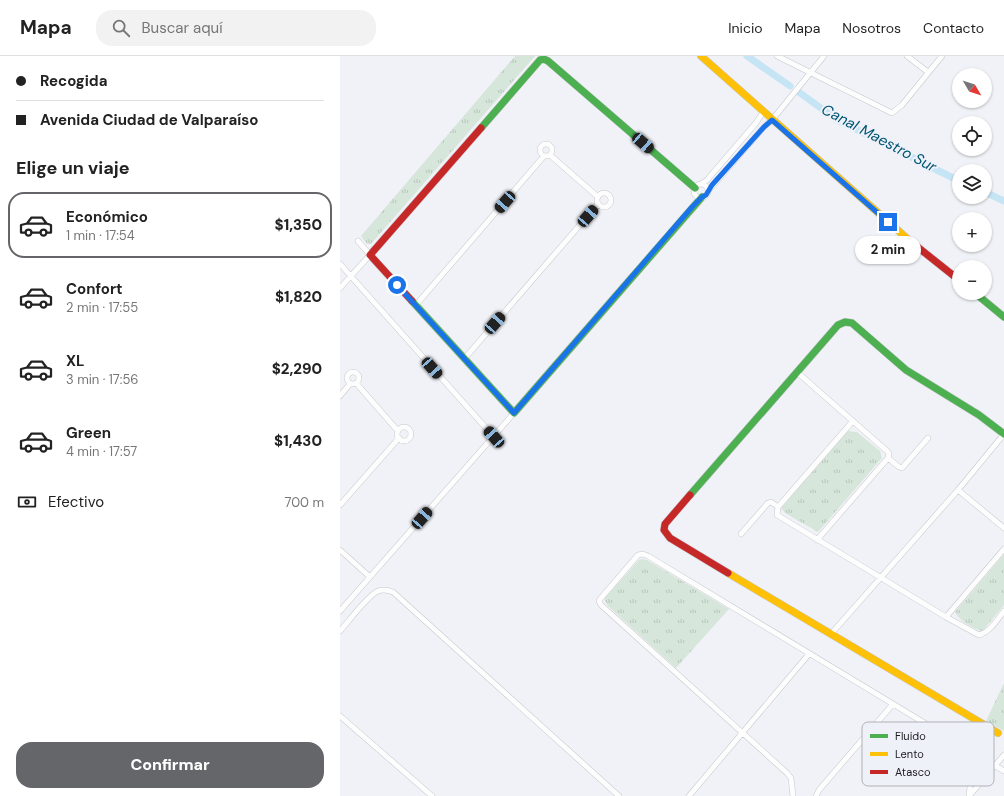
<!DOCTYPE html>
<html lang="es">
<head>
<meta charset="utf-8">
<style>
	body { margin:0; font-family:"DM Sans",sans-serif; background:#f2f2f2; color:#222; height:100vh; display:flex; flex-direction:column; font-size:15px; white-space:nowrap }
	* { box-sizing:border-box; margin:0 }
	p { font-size:13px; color:#767676 }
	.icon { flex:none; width:22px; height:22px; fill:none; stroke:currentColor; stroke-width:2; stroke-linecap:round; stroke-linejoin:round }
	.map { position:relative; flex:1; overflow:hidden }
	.sheet { display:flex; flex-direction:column; background:#fff; width:340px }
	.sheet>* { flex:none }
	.top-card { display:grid; align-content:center; height:88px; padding:0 16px; background:#fff }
	.needle { width:26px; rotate:129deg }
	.fabs { position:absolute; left:612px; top:12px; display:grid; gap:8px }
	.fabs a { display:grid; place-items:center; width:40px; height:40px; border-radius:50%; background:#fff; box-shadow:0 1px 3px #0004; font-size:20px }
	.end { position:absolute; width:18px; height:18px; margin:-9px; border:5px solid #1a73e8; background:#fff; box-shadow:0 0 0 2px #fff }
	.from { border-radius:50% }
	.bubble { position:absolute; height:28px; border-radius:14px; background:#fff; box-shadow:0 1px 3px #0004; font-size:13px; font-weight:800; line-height:28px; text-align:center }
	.car { position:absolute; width:12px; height:24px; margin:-12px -6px; border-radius:5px; box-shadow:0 0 3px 1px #0007; background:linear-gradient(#222 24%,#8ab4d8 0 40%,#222 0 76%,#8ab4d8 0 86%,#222 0) }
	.top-card b { display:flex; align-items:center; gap:14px; height:38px; font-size:15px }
	.top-card b+b { border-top:1px solid #e0e0e0 }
	.top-card i { width:10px; height:10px; background:#222 }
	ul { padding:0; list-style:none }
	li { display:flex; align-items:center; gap:12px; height:66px; margin:0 8px 6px; padding:0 8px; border:2px solid transparent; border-radius:16px }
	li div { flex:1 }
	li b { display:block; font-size:15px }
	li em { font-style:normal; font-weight:800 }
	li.active { border-color:#65666a }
	li>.icon { width:36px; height:36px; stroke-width:1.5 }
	h2 { padding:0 16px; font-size:18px; line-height:48px }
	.pay { display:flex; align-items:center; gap:10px; height:44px; padding:0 16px; font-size:15px }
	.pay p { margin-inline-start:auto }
	.action { display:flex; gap:8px; margin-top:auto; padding:8px 16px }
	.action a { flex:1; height:46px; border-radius:16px; background:#65666a; color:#fff; font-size:16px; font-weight:800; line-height:46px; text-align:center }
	header { display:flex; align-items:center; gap:24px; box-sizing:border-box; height:56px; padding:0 20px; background:#fff; border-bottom:1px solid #e0e0e0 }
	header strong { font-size:19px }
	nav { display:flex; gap:22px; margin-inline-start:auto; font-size:14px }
	.search { width:280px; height:36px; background:#f2f2f2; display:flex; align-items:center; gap:10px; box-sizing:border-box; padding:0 14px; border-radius:16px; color:#767676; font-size:15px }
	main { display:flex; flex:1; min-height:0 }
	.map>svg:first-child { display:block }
</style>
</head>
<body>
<header>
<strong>Mapa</strong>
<div class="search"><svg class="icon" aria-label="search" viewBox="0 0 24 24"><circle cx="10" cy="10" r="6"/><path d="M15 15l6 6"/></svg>Buscar aquí</div>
<nav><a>Inicio</a><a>Mapa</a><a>Nosotros</a><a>Contacto</a></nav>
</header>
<main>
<section class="sheet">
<div class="top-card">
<b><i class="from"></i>Recogida</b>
<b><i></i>Avenida Ciudad de Valparaíso</b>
</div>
<h2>Elige un viaje</h2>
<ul>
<li class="active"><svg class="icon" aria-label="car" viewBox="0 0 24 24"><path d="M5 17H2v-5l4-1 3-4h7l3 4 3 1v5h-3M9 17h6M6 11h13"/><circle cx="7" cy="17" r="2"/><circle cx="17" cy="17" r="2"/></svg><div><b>Económico</b><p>1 min · 17:54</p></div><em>$1,350</em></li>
<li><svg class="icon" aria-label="car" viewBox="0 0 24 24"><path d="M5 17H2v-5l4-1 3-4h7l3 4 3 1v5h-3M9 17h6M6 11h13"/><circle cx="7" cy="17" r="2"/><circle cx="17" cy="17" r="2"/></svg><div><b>Confort</b><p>2 min · 17:55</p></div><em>$1,820</em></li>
<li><svg class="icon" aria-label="car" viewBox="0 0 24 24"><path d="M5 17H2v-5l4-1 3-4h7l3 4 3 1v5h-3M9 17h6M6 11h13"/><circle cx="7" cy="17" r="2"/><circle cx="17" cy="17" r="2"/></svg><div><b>XL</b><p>3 min · 17:56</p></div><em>$2,290</em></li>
<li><svg class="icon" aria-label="car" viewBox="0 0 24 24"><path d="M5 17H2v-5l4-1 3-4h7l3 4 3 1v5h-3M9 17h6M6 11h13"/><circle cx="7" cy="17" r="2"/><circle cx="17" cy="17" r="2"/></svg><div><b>Green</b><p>4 min · 17:57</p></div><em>$1,430</em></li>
</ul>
<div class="pay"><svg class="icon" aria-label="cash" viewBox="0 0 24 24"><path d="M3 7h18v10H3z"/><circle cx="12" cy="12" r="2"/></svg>Efectivo<p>700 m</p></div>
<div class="action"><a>Confirmar</a></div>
</section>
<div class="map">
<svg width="664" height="740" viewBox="0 0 664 740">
	<defs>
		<pattern id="grass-tufts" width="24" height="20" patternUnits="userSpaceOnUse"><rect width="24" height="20" fill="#d6e6da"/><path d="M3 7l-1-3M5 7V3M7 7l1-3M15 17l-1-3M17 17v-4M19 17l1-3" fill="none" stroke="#b7c5bb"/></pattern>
	</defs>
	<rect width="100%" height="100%" fill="#f1f2f7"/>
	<!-- grass -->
	<path fill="url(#grass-tufts)" d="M175,0H195L31,188H27L21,180Z
		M508,375L517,376L540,395L542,402L478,476L445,457L441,452Z
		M664,498V549L645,572L642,575C634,573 618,564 615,556Z
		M302,503L307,504L389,553L336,612L268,550L265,545V542L299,504Z
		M664,627V675L646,665Z"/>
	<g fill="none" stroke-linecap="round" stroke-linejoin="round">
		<!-- canal -->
		<path stroke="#c5e4f4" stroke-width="7" d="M407,0L450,30
			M460,37L496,63L619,125
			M645,136L664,145"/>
		<!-- street casing -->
		<g stroke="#c6c7cb" stroke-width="6">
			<path id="street" d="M437,0L552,57L562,49L602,0
				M567,0L588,16
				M200 94a6 6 0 1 1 12 0a6 6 0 1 1-12 0Z
				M210,99L258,141
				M361,128L367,124L416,67L423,56
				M354 135a7 7 0 1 1 14 0a7 7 0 1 1-14 0Z
				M368,135L424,71L432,64L484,0
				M257 144a7 7 0 1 1 14 0a7 7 0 1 1-14 0Z
				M0,208L154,381
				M0,232L30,199L18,185
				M76,249L204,100
				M125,302L258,148
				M7 322a6 6 0 1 1 12 0a6 6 0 1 1-12 0Z
				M458,317L547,395L549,398L548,402L477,484
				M16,327L58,375
				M0,340L10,328
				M512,366L438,451L437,459L606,561L639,579C650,576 657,564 664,555
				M57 378a7 7 0 1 1 14 0a7 7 0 1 1-14 0Z
				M548,402L559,411L562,412L588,382
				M618,434L664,472
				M0,449L59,382
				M401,478L428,447L431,446L438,451
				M0,494L30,521
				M0,555L174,357
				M606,561L664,493
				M0,575C9,565 27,540 38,535C43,533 48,534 53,536L279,740
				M491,578L618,434L664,378
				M0,660L92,740
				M618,688C631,705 632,720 629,740
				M630,739L664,699
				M349,740L469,598
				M453,740L451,722L447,717L261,549L259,545L261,542L298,499L303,498L308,500L664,715
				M476,740L479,734L553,648"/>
		</g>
		<!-- fast casing -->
		<g stroke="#c6c7cb" stroke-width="8">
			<path id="fast" d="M141,72L200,4L204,3L208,5L355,132
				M635,237L664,261
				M72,245L174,357L362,141
				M350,439L498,269L505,266L512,267L566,314L639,359L664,378"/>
		</g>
		<!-- slow casing -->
		<g stroke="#c6c7cb" stroke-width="8">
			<path id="slow" d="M361,0L570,185
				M388,517L658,677"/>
		</g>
		<!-- jam casing -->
		<g stroke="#c6c7cb" stroke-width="8">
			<path id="jam" d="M570,185L619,224
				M72,245L30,199L141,72
				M350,439L325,468L324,474L330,482L388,517"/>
		</g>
		<!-- street -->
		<use href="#street" stroke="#fdfdfe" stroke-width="5"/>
		<!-- fast -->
		<use href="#fast" stroke="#4caf50" stroke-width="7"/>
		<!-- slow -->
		<use href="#slow" stroke="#ffc107" stroke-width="7"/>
		<!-- jam -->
		<use href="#jam" stroke="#c62828" stroke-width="7"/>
	</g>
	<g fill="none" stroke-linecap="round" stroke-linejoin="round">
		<!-- route -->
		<path stroke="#1a73e8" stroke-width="5" d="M57,229L174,357L352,151L362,141L366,139L372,129L424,71L432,64L548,166"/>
	</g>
	<g text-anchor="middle" stroke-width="4" stroke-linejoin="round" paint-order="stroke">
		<!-- water labels -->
		<g font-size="15" font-style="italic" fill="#005672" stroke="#eff1f9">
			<text transform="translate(539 82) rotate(28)" y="5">Canal Maestro Sur</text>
		</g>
	</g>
	<!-- legend -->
	<rect x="522" y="666" width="132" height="64" rx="6" fill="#eff1f9" stroke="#afb1b7" stroke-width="1"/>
	<rect x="530" y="678" width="18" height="4" fill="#4caf50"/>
	<rect x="530" y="696" width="18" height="4" fill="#ffc107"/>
	<rect x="530" y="714" width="18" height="4" fill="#c62828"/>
	<g font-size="11" fill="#1a1b1e">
		<text x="555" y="684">Fluido</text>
		<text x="555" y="702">Lento</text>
		<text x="555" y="720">Atasco</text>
	</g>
</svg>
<div class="fabs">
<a><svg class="needle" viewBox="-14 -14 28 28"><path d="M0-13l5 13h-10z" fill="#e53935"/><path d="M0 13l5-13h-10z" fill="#767676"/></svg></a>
<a><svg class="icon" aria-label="locate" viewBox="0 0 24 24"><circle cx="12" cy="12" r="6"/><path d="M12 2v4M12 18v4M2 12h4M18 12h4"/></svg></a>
<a><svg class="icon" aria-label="layers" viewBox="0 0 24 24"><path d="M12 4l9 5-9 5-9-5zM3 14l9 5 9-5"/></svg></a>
<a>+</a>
<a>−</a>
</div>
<i class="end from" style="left:57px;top:229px"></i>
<i class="end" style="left:548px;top:166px"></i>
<div class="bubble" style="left:515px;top:180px;width:66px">2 min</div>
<i class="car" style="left:303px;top:87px;rotate:131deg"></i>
<i class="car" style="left:165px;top:146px;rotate:221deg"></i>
<i class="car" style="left:248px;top:160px;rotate:41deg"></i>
<i class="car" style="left:155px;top:267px;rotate:41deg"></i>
<i class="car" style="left:92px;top:312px;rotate:138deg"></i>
<i class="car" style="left:154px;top:381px;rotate:318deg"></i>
<i class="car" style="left:82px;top:462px;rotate:41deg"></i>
</div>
</main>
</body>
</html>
